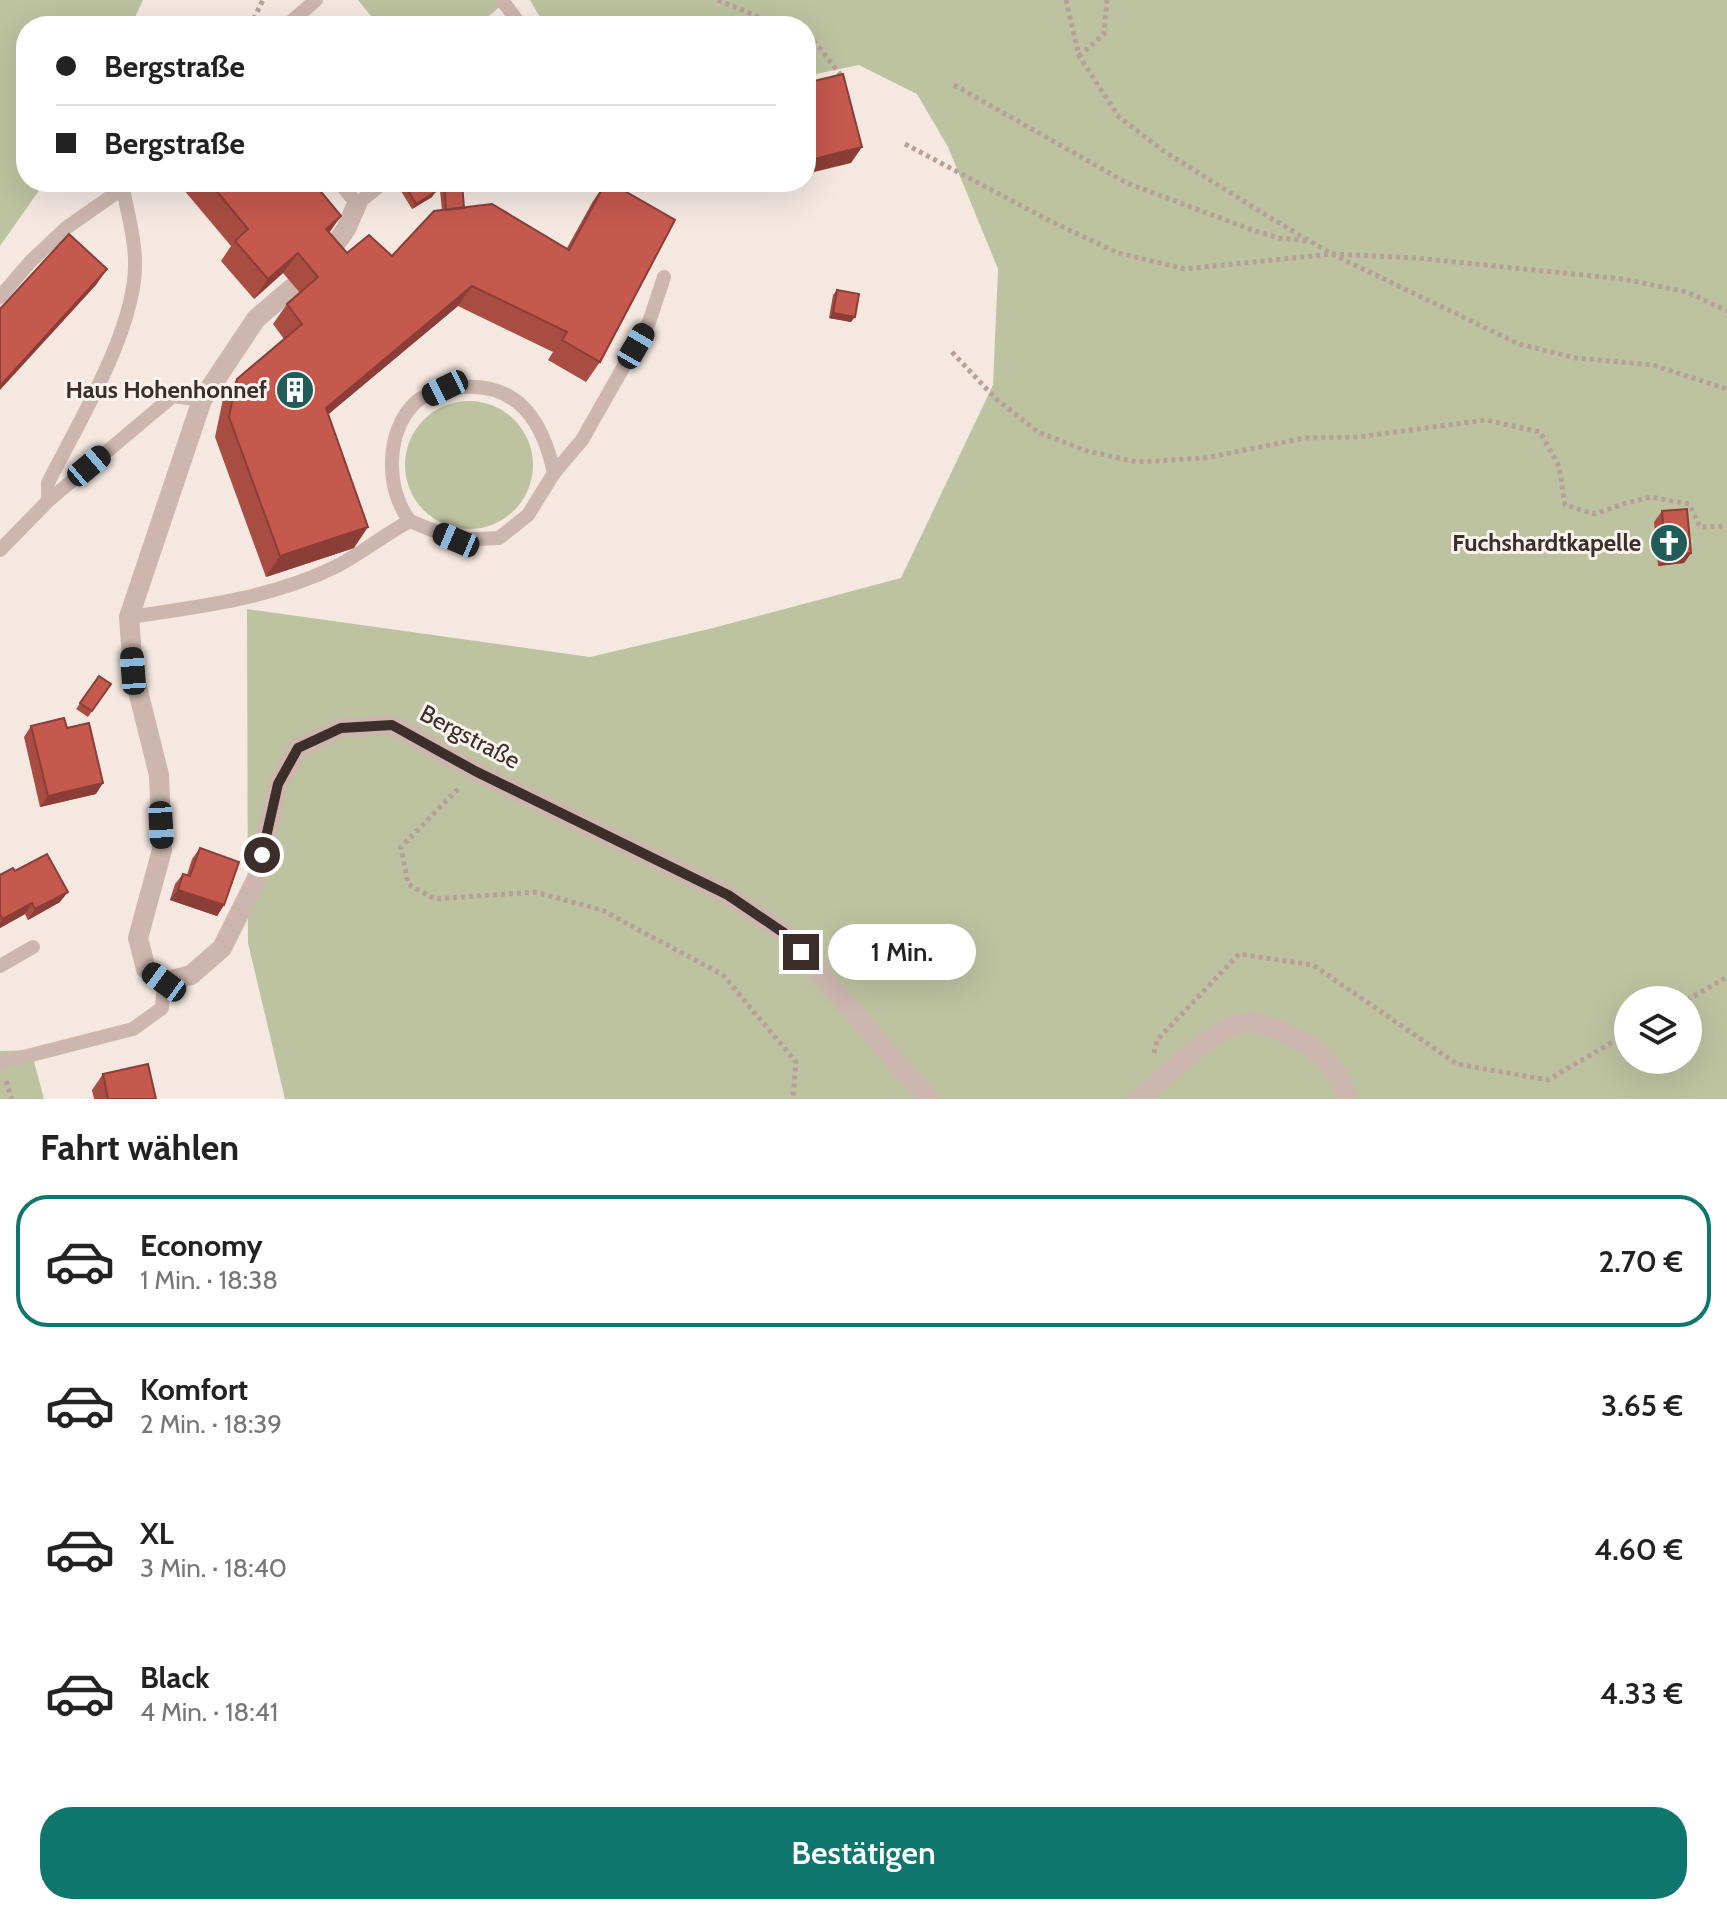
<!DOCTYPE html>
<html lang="de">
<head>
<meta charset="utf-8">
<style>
	body { margin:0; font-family:Cabin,sans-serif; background:#f6f6f6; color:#222; height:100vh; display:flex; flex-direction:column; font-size:30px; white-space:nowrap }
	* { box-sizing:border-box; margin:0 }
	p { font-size:26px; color:#767676 }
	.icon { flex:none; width:44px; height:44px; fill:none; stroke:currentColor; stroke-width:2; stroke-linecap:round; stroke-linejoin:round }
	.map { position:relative; height:1099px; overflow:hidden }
	.drawer { display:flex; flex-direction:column; background:#fff; flex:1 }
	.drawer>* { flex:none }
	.hud { position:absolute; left:16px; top:16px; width:800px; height:176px; border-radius:32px; box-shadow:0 8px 32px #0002; display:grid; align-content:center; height:176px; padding:0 40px; background:#fff }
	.controls { position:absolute; left:1614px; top:986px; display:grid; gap:16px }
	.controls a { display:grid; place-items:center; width:88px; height:88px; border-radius:50%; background:#fff; box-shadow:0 8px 32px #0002; font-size:40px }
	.end { position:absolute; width:36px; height:36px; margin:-18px; border:10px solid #3b2e2b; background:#fff; box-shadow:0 0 0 4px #fff }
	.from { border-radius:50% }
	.bubble { position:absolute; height:56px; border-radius:28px; background:#fff; box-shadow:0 8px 32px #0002; font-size:26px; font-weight:600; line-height:56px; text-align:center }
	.car { position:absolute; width:24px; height:48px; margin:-24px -12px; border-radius:10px; box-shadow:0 0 6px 2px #0007; background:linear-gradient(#222 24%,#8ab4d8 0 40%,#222 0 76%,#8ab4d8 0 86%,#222 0) }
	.hud b { display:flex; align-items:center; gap:28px; height:76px; font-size:30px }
	.hud b+b { border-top:2px solid #e0e0e0 }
	.hud i { width:20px; height:20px; background:#222 }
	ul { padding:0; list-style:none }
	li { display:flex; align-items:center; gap:24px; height:132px; margin:0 16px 12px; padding:0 24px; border:4px solid transparent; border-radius:32px }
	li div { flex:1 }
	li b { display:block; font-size:30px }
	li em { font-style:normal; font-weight:600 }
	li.on { border-color:#0f766e }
	li>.icon { width:72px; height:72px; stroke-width:1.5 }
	h2 { padding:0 40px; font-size:36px; line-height:96px }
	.primary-button { display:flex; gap:16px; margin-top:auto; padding:16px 40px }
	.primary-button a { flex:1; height:92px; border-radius:32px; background:#0f766e; color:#fff; font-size:32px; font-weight:600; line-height:92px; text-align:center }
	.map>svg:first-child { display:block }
</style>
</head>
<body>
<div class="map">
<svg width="1727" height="1099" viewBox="0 0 1727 1099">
	<rect width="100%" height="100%" fill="#f4e8e1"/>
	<!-- green -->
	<path fill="#bdc3a1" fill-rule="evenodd" d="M0,0H143L131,26H26V182H45L0,246Z
		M358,0H507L478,26H379Z
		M530,0H1727V1099H285L248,943L247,609L590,657L709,629L901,578L993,385L998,269L948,147L917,94L859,65L806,76V26H545ZM1628,1000H1688V1060H1628Z
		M405 465a64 64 0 1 1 128 0a64 64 0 1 1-128 0Z
		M31,1050L44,1099H0V1051Z"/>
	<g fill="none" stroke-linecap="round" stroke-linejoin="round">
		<!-- path -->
		<path stroke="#b8a097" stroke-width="5" stroke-dasharray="4 4" stroke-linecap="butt" d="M718,0L781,26
			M1066,0L1079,56L1119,117L1165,152L1274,220L1332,254L1519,344L1576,358L1653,365L1727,389
			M250,26L263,0
			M806,38L815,42L843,78
			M1079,56L1104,34L1107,0
			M954,85L1127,183L1247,228L1278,238L1309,241
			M905,144L1052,222L1118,253L1185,269L1332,254L1416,258L1623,279L1687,292L1727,311
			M952,352L995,398L1038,432L1087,451L1137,462L1205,458L1305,438L1358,437L1486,420L1540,432L1559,466L1565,505L1595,514L1626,503L1651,497L1689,504L1700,527L1727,526
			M458,789L401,847L408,884L435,899L535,892L602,910L723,975L796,1062L793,1099
			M1687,1000L1727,977
			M1154,1053L1157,1040L1239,954L1313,965L1457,1064L1548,1080L1628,1033
			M6,1081L12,1099"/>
		<!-- lane -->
		<path stroke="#ccb6ad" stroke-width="14" d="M502,0L521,26
			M286,26L316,0
			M339,182L357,204L384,182
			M0,297L30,262L66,228L123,188L127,183
			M48,501V483C78,423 137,328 135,261C135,237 127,212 123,188
			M410,521C385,490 385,430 416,402C428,392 447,388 462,387C520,383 543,423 554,473
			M0,550L48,501L173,396L202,400
			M129,617C199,607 273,598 337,566C362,553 385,534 410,521L456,540L499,538L528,515L554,473L582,440L649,322L664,277
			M0,966L33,947
			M0,1063L133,1029L162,1008L164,982"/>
		<!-- street -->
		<path stroke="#ccb6ad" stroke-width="20" d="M324,260L346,229L357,204
			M292,288L256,319L202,400L129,617L133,671L159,775L162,850L138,938L146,969L164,982L191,975L222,948L257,878L278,784L298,748L341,728L392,725L475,771L728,895L784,933L929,1099
			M1138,1099C1167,1079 1214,1022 1250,1022C1267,1023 1288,1034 1303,1042C1323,1053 1343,1076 1347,1099"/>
	</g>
	<!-- wall -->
	<path fill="#a94d43" d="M179,182H313L329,232L347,253L392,256L442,210L439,182H462L464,208L567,248L593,201L606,182L600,362L586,382L548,360L553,352L458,306L328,414L354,548L266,577L215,437L223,399L237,379L284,339L273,324L287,304L300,293L283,273L254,299L221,261L231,246L178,183Z
		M397,182H430L435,192L432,197L412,209L396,183Z
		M743,182H775L745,189Z
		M837,290L851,322L829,318L833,295Z
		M1662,511L1691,553L1684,563L1658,566L1654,522Z
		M99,676L111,684L88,717L76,709Z
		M31,726L67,728L96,794L40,807L24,737Z
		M200,848L224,905L217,916L170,900L175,884L183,874L187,875L192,859Z
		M15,871L60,902L28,920L25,914L0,928V875Z
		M103,1074L156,1099H94L92,1090Z"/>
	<!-- shaded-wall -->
	<path fill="#8a3e37" d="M862,147L851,163L806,174V161Z
		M750,182H775L745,189Z
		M435,192L432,197L412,209L416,204Z
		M341,216L327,236L326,229Z
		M298,253L283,273L254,299L268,279Z
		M107,269L96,285L0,390V386Z
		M472,286L458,306L312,428L326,408Z
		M833,313L855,317L851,322L829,318Z
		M368,527L354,548L266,577L280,556Z
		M1691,553L1684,563L1658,566L1666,555Z
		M103,783L96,794L40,807L48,796Z
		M178,890L224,905L217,916L170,900Z
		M68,892L60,902L28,920L35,909Z
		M32,903L25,914L0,928V923L3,919Z"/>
	<!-- building -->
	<path fill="#c5594e" stroke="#8a3e37" stroke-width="2" d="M843,74L862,147L806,161V83Z
		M209,182H313L341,216L326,229L347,253L369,235L392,256L434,211L492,204L569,250L606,182H609L675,220L600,362L562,340L567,332L472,286L326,408L368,527L280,556L229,417L237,379L302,324L287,304L318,277L298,253L268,279L235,241L248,229Z
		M403,182H430L435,192L416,204Z
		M444,182H462L464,208L446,210Z
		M69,234L107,269L0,386V309Z
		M837,290L859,294L855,317L833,313Z
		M1687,509L1691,553L1666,555L1662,511Z
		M99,676L111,684L92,711L80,703Z
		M64,718L67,728L89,723L103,783L48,796L31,726Z
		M200,848L239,862L224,905L178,890L183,874L190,876Z
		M47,854L68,892L35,909L32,903L3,919L0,915V875L13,868L15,871Z
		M148,1064L156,1099H108L103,1074Z"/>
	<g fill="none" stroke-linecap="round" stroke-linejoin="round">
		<!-- route -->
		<path stroke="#3b2e2b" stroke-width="10" d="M262,855L278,784L298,748L341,728L392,725L475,771L728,895L784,933L801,952"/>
	</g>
	<!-- icons -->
	<defs>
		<g id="building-disc" transform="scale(2)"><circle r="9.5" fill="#205d58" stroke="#fbf3ee"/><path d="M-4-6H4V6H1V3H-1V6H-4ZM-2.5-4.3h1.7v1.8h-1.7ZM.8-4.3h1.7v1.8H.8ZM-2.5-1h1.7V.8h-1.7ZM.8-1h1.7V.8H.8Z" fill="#fff"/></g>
		<g id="church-disc" transform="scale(2)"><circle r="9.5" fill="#205d58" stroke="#fbf3ee"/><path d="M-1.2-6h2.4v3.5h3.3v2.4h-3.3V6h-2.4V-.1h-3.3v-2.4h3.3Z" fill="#fff"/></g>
	</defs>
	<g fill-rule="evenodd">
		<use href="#building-disc" x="295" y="390"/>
		<use href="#church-disc" x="1669" y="543"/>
	</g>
	<g text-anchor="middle" stroke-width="6" stroke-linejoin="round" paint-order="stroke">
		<!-- poi labels -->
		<g font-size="24" font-weight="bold" fill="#3b2e2b" stroke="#fbf3ee" text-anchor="end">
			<text x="267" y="398">Haus Hohenhonnef</text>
			<text x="1641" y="551">Fuchshardtkapelle</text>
		</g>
		<!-- street labels -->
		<g font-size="24" fill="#3b2e2b" stroke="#fbf3ee">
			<text transform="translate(470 737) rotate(28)" y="8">Bergstraße</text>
		</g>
	</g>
</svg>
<div class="controls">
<a><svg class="icon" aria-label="layers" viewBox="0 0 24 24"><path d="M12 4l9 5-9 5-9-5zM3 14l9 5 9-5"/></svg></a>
</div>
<i class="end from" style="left:262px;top:855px"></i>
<i class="end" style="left:801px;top:952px"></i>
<div class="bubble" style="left:828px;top:924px;width:148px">1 Min.</div>
<i class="car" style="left:636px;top:346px;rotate:30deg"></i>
<i class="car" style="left:445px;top:388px;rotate:244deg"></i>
<i class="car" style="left:89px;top:466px;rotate:50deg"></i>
<i class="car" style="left:456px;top:540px;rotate:293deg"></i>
<i class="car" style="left:133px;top:671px;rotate:356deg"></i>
<i class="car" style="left:161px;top:825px;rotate:177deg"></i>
<i class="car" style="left:164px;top:982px;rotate:306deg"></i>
<div class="hud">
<b><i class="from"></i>Bergstraße</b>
<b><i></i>Bergstraße</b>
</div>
</div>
<section class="drawer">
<h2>Fahrt wählen</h2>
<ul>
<li class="on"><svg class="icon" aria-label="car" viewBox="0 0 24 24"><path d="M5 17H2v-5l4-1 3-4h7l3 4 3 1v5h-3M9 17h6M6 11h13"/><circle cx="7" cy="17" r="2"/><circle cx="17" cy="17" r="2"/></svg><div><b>Economy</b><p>1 Min. · 18:38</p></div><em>2.70 €</em></li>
<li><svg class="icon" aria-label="car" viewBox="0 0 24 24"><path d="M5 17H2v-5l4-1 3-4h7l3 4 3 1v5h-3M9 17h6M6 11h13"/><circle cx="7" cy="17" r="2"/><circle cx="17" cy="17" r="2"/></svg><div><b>Komfort</b><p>2 Min. · 18:39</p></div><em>3.65 €</em></li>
<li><svg class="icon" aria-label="car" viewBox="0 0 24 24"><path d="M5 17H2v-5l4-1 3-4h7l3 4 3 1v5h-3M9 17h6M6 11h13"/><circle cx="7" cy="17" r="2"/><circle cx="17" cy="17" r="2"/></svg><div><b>XL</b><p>3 Min. · 18:40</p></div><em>4.60 €</em></li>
<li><svg class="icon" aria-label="car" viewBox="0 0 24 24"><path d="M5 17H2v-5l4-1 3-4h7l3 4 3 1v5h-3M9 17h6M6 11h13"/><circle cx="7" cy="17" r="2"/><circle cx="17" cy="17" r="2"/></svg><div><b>Black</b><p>4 Min. · 18:41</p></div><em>4.33 €</em></li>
</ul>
<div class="primary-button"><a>Bestätigen</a></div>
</section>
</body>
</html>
